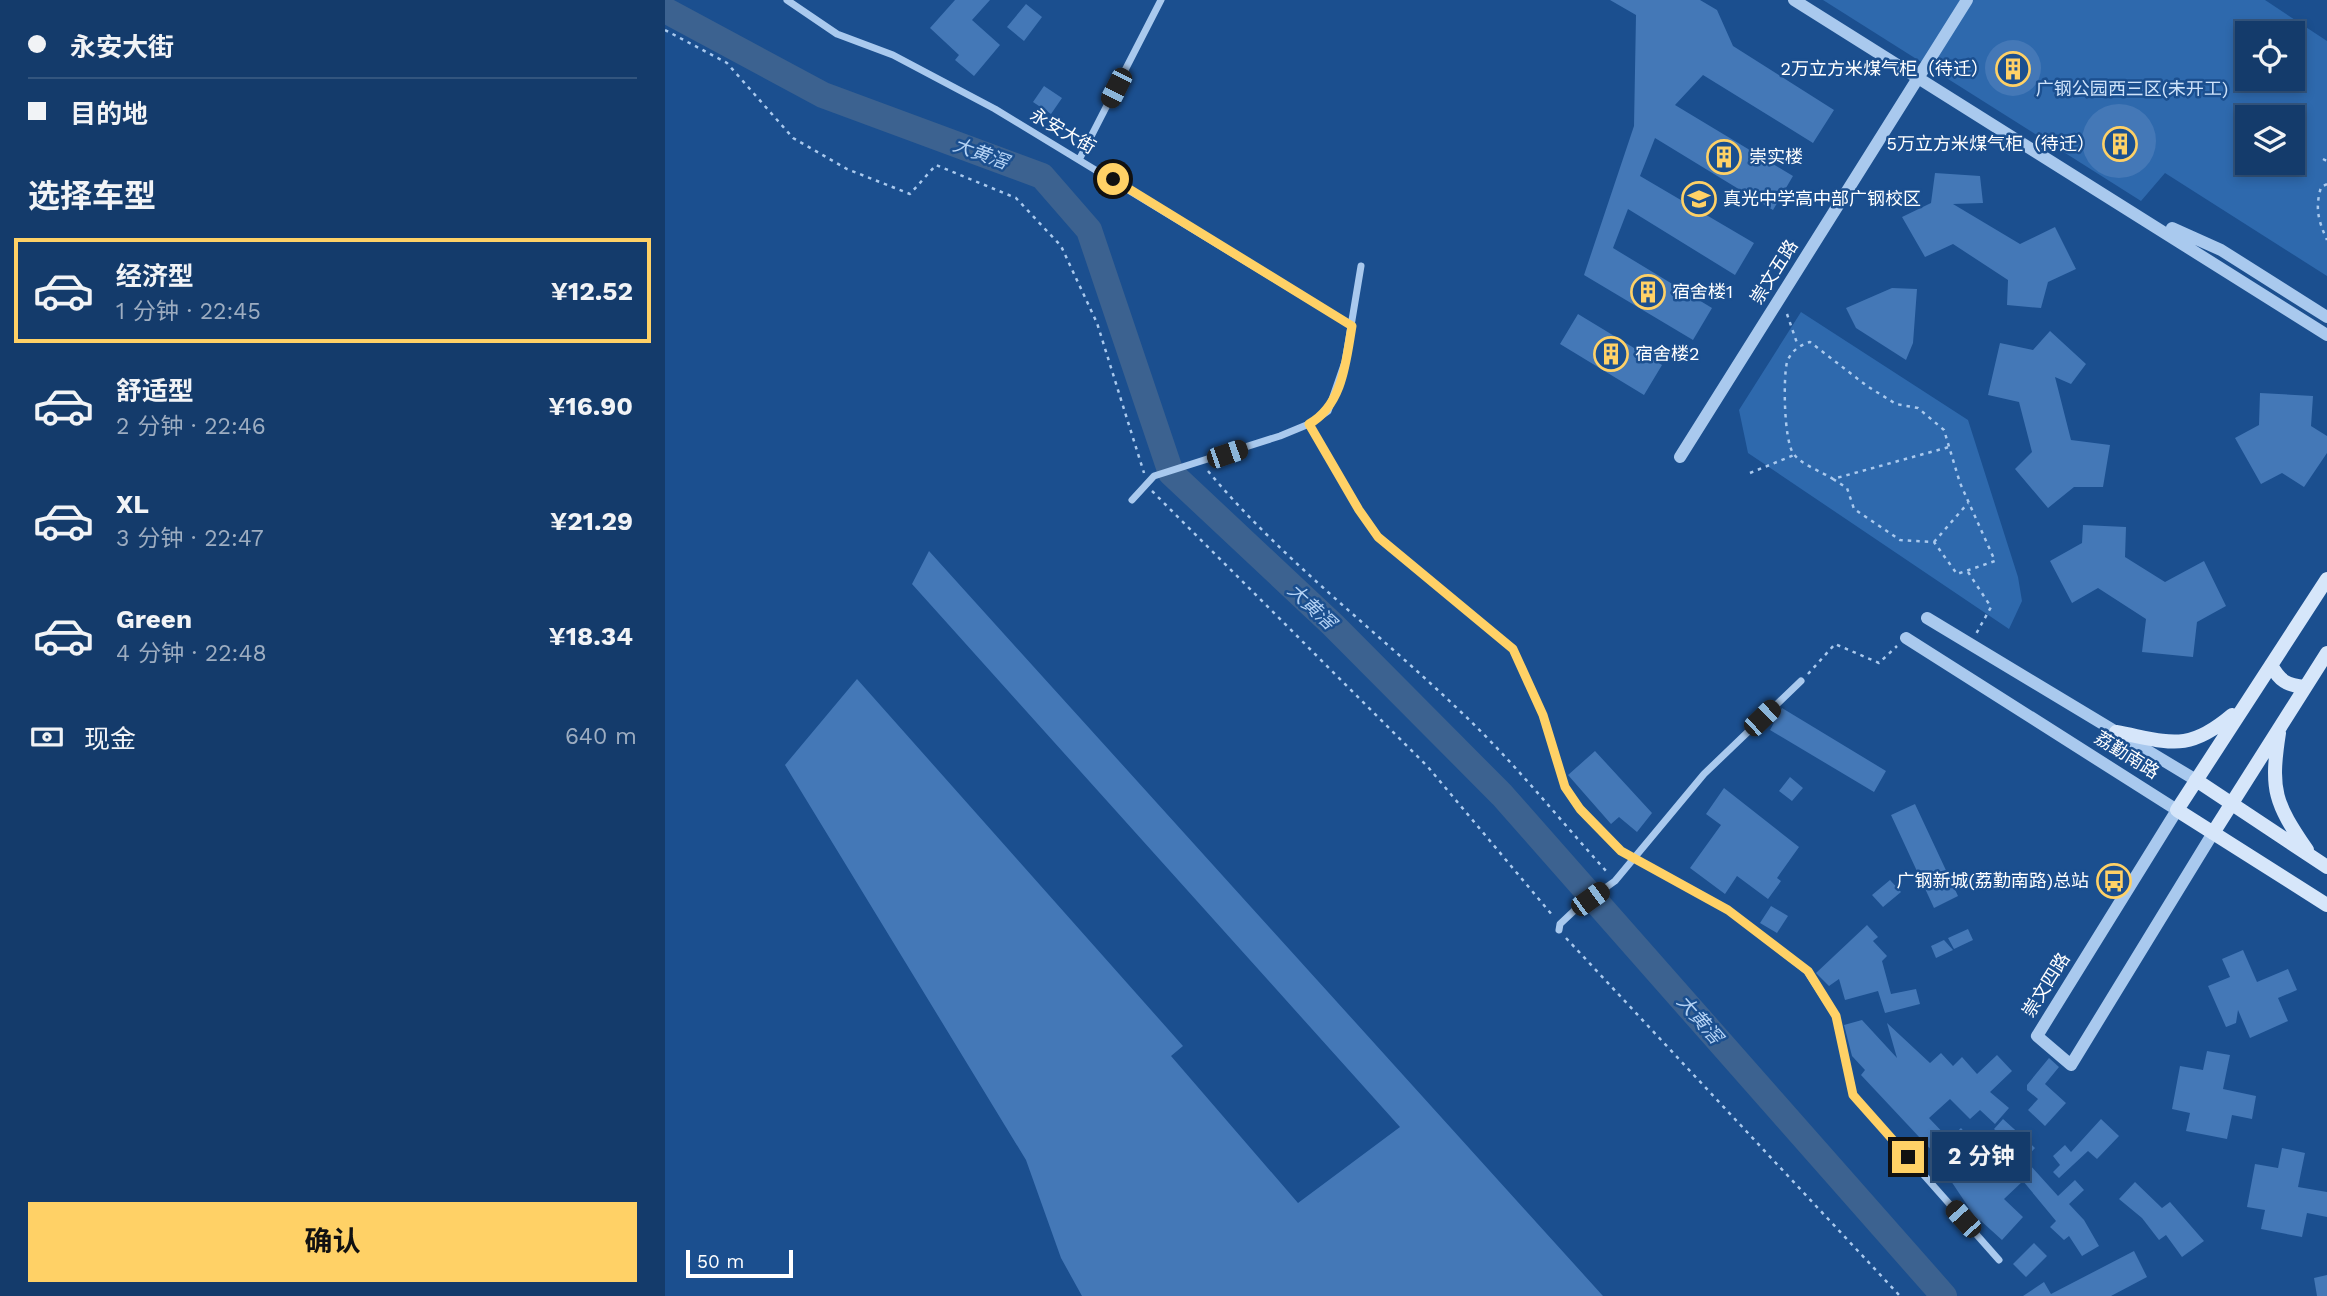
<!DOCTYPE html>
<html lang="zh">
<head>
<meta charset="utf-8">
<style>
	body { margin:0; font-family:"Work Sans","Noto Sans SC",sans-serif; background:#1d4271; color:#f1f3f6; height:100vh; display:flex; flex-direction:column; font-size:26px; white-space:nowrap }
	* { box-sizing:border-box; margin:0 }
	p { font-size:23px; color:#9dadc1 }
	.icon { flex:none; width:38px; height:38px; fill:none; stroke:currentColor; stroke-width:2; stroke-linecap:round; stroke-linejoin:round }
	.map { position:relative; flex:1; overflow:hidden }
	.details { display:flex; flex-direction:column; background:#143b6b; width:665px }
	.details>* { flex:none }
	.banner { display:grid; align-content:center; height:154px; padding:0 28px; background:#143b6b }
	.controls { position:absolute; left:1570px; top:21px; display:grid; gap:14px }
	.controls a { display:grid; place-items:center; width:70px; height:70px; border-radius:0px; background:#143b6b; box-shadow:0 4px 10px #0003,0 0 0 2px #33557e; font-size:35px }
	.scale { position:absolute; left:21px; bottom:18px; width:107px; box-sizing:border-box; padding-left:7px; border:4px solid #fff; border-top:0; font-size:19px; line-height:24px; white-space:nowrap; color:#fff; -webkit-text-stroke:5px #1b4f8f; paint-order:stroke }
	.end { position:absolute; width:32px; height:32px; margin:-16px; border:9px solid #ffd166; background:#111; box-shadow:0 0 0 4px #111 }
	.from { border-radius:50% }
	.bubble { position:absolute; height:49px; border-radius:0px; background:#143b6b; box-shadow:0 4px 10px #0003,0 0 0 2px #33557e; font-size:23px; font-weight:700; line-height:49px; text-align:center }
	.car { position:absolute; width:21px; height:42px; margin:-21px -10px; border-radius:9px; box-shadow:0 0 5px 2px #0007; background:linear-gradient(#222 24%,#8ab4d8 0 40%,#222 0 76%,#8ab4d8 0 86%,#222 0) }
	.banner b { display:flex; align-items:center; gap:24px; height:66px; font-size:26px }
	.banner b+b { border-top:2px solid #33557e }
	.banner i { width:18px; height:18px; background:#f1f3f6 }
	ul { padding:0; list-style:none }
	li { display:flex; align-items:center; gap:21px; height:105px; margin:0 14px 10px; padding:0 14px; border:4px solid transparent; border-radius:0px }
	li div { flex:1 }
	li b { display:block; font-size:26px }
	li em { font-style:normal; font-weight:700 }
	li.on { border-color:#ffd166 }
	li>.icon { width:63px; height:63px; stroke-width:1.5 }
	h2 { padding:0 28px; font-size:32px; line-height:84px }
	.pay { display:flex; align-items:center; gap:18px; height:77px; padding:0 28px; font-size:26px }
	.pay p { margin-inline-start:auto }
	.button { display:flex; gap:14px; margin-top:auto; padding:14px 28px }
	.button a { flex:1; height:80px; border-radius:0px; background:#ffd166; color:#111; font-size:28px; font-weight:700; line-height:80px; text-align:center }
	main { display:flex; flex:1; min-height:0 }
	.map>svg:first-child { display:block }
</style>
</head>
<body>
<main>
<section class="details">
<div class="banner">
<b><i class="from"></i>永安大街</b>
<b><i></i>目的地</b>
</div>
<h2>选择车型</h2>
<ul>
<li class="on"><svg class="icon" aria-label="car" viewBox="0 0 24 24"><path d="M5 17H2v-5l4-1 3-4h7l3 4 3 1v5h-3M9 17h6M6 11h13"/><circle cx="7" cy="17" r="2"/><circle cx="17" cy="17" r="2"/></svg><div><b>经济型</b><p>1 分钟 · 22:45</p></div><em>¥12.52</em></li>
<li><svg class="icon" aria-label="car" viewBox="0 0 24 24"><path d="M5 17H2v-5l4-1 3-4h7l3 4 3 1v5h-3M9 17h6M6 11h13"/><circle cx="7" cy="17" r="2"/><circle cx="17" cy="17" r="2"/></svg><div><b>舒适型</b><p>2 分钟 · 22:46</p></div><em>¥16.90</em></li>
<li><svg class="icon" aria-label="car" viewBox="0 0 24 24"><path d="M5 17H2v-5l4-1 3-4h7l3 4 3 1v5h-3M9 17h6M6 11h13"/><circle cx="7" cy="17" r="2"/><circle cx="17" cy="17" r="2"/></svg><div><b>XL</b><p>3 分钟 · 22:47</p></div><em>¥21.29</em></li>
<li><svg class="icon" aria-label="car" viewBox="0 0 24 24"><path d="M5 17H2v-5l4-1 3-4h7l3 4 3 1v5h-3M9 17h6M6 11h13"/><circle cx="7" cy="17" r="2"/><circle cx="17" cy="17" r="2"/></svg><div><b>Green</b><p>4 分钟 · 22:48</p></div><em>¥18.34</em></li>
</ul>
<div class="pay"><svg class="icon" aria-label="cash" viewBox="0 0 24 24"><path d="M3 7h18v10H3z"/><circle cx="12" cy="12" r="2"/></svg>现金<p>640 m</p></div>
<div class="button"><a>确认</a></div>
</section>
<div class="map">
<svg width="1662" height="1296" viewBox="0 0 1662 1296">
	<rect width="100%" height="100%" fill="#1b4f8f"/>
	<!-- green -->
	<path fill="#2e69ad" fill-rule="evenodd" d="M1158,0H1600L1662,41V276L1500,173L1476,201ZM1582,33H1628V79H1582ZM1582,117H1628V163H1582Z
		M1136,312L1303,420L1353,577L1357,601L1344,629L1083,453L1074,410Z"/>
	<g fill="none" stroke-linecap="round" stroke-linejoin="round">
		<!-- river -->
		<path stroke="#3c6290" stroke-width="26" d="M0,10L158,95L377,176L424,230L506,473L668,625L837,795L1279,1296"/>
	</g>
	<!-- building -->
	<path fill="#4478b7" d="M290,0H325L307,20L335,45L309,76L290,60L294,55L265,28Z
		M945,0H1035L1052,10L1068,46L1169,110L1148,143L1038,75L1010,105L1128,176L1108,210L990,138L975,176L1089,243L1070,275L963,209L948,248L1047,308L1028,340L919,275L969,126L971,15Z
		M361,4L377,17L359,41L342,27Z
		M1320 68a28 28 0 1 1 56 0a28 28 0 1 1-56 0Z
		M379,86L397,98L386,114L368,102Z
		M1417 141a37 37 0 1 1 74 0a37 37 0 1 1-74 0Z
		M1270,173L1315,176L1318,203L1288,204L1355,244L1390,227L1411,269L1383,282L1376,308L1342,305L1343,280L1288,244L1260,257L1237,217L1266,203Z
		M1227,288L1252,289L1248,343L1241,360L1191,328L1181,308Z
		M913,314L997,365L979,395L895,344Z
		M1385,331L1421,364L1406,384L1390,377L1406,440L1445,445L1438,487H1409L1383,508L1350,469L1367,452L1354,402L1323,395L1335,343L1368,350Z
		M1595,393L1648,396L1646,426L1662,436V453L1639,487L1617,473L1596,484L1570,438L1594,425Z
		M1418,525L1461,527L1460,557L1500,582L1539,561L1561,606L1532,622L1528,657L1477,652L1481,619L1433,588L1407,603L1385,561L1417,543Z
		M264,551L938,1296H417L396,1258L361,1160L120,765L192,679L518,1046L506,1056L633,1203L735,1127L247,584Z
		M1117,708L1221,771L1209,792L1105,730Z
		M930,751L987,813L972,832L954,817L946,824L903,775Z
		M1125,777L1138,788L1127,801L1114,791Z
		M1059,788L1134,847L1112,878L1116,881L1103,899L1072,876L1060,894L1025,868L1056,825L1041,814Z
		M1250,804L1293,896L1269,908L1226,815Z
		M1225,880L1236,892L1218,907L1207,895Z
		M1106,906L1123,916L1112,933L1095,923Z
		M1202,925L1213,937L1208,941L1222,956L1217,961L1226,994L1251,989L1255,1004L1220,1013L1213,991L1180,1000L1174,979L1164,986L1151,973Z
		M1303,929L1308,940L1289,949L1283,938Z
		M1279,940L1288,950L1271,958L1266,946Z
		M1578,950L1592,982L1623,969L1632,990L1613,998L1623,1021L1585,1038L1573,1010L1571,1023L1561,1027L1543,986L1565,977L1557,959Z
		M1197,1020L1232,1058L1222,1023L1265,1063L1276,1053L1288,1066L1297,1057L1312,1074L1332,1055L1347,1071L1325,1092L1344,1108L1330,1124L1315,1110L1305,1119L1285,1099L1264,1118L1284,1139L1296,1128L1335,1173L1355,1154L1393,1196L1410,1180L1419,1190L1404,1204L1419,1220L1434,1246L1417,1256L1404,1236L1399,1240L1385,1227L1391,1221L1358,1181L1339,1199L1358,1217L1337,1240L1316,1221L1314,1223L1282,1175L1286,1171L1196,1075L1200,1070L1187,1056L1179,1025Z
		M1542,1051L1565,1055L1558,1089L1591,1096L1587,1119L1567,1115L1562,1139L1521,1131L1525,1113L1507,1109L1515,1066L1538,1070Z
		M1384,1058L1394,1067L1380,1084L1401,1103L1380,1126L1363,1110L1373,1099L1362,1090V1085Z
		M1338,1119L1370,1148L1361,1158L1329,1129Z
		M1436,1119L1454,1136L1432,1159L1423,1151L1394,1178L1388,1172L1395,1165L1388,1156L1400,1145L1406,1152Z
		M1617,1148L1640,1153L1633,1187L1662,1192V1217L1642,1213L1637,1237L1596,1229L1600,1210L1582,1207L1590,1164L1613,1168Z
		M1470,1182L1497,1208L1505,1202L1539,1241L1517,1257L1501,1235L1494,1240L1477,1218L1454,1199Z
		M1369,1243L1382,1256L1361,1277L1348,1264Z
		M1469,1251L1482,1277L1446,1296H1358L1379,1282L1386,1294Z
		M1662,1275V1296H1652L1649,1278Z"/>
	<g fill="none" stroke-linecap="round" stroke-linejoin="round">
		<!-- path -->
		<path stroke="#a9c9ee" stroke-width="2.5" stroke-dasharray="3.5 5" stroke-linecap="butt" d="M0,30L62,63L128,138L182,169L245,194L271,165L351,198L396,246L432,323L479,473
			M1658,159L1662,161
			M1662,184L1656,187C1650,208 1653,220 1662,240
			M1122,314L1133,346
			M543,471C618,561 712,631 796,712C848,761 894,819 942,872
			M1085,473L1129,455
			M1168,479L1182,488L1189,509L1235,540L1269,542L1292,574L1330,561L1295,483L1279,430L1253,408L1231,404L1202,386L1145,342C1135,345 1126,351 1122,362C1118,379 1119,439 1128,453C1136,465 1156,471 1168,479L1284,447
			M487,491L763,767L888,916
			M1269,542L1303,503
			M1303,572L1326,607L1311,634
			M1143,674L1170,644L1214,663L1232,646
			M901,938L1235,1296"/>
		<!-- minor -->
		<path stroke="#a9c9ee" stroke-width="7" d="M122,0L172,34L228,55L330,109L687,326
			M415,158L496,0
			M644,424L694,510L713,537L848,649L878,715L900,787L915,809L956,851L1063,910L1142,971L1171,1016L1188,1095L1334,1260
			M467,500L489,476L615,436L644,424L663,411L680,362L696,266
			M894,930L895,924L912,908L950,881L1039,774L1136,681"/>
		<!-- tertiary -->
		<path stroke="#a9c9ee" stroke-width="12" d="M1129,0L1662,335
			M1507,228L1556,250L1662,317
			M1015,457L1302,0
			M1262,618L1531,780
			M1241,638L1512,810L1372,1036L1406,1065L1548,833"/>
		<!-- secondary -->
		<path stroke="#d6e6fa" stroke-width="14" d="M1662,579L1512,810L1662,905
			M1606,665C1615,681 1621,685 1640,687
			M1451,732C1505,742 1522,753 1567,715
			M1614,733C1605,791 1610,803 1642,850
			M1531,780L1662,867
			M1548,833L1662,653"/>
	</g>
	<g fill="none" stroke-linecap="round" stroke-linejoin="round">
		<!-- route -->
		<path stroke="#ffd166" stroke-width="9" d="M448,179L687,326C681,361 678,405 644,424L694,510L713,537L848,649L878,715L900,787L915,809L956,851L1063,910L1143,971L1171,1016L1188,1095L1243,1157"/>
	</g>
	<!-- icons -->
	<defs>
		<g id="building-ring" transform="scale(1.75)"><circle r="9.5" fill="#1b4f8f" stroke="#ffd166" stroke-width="1.5"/><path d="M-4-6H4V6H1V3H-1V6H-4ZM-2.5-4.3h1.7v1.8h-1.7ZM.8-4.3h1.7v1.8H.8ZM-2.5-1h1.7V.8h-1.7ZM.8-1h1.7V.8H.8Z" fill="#ffd166"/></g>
		<g id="school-ring" transform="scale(1.75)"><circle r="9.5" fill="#1b4f8f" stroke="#ffd166" stroke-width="1.5"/><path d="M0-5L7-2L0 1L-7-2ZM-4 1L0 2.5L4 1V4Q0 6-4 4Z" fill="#ffd166"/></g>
		<g id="bus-ring" transform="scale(1.75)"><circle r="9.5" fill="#1b4f8f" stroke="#ffd166" stroke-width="1.5"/><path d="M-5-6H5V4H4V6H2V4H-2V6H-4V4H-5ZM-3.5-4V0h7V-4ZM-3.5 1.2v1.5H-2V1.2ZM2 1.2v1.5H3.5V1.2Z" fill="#ffd166"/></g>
	</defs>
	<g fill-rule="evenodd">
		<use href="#building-ring" x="1348" y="69"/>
		<use href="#building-ring" x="1455" y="144"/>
		<use href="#building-ring" x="1059" y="157"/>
		<use href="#school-ring" x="1034" y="199"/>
		<use href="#building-ring" x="983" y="292"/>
		<use href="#building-ring" x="946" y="354"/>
		<use href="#bus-ring" x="1449" y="881"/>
	</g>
	<g text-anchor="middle" stroke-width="5" stroke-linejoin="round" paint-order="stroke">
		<!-- poi labels -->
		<g font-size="18" fill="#fff" stroke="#1b4f8f" text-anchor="start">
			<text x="1324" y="75" text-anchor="end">2万立方米煤气柜（待迁）</text>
			<text x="1430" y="150" text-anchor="end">5万立方米煤气柜（待迁）</text>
			<text x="1084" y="163">崇实楼</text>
			<text x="1058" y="205">真光中学高中部广钢校区</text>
			<text x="1007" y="298">宿舍楼1</text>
			<text x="970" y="360">宿舍楼2</text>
			<text x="1424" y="887" text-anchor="end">广钢新城(荔勤南路)总站</text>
		</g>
		<!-- park labels -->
		<g font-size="18" fill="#cfe3fa" stroke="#1b4f8f">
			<text x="1467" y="95">广钢公园西三区(未开工)</text>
		</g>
		<!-- street labels -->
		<g font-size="18" fill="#fff" stroke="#1b4f8f">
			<text transform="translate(398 131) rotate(30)" y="6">永安大街</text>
			<text transform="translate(1109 272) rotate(-58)" y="6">崇文五路</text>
			<text transform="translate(1462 755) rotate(32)" y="6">荔勤南路</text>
			<text transform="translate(1381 985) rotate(-58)" y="6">崇文四路</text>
		</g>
		<!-- water labels -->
		<g font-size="19" font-style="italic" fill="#b5d3f5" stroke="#1b4f8f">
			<text transform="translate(316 153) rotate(20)" y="7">大黄滘</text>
			<text transform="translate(647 606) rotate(43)" y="7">大黄滘</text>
			<text transform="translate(1035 1019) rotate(49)" y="7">大黄滘</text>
		</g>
	</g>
</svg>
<div class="controls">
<a><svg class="icon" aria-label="locate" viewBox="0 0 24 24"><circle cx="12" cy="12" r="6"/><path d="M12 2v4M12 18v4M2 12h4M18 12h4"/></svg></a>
<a><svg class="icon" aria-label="layers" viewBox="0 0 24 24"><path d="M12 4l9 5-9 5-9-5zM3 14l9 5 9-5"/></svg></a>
</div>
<div class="scale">50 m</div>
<i class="end from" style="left:448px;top:179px"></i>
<i class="end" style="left:1243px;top:1157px"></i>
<div class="bubble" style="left:1267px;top:1132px;width:98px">2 分钟</div>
<i class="car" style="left:451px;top:88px;rotate:207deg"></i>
<i class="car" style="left:562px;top:454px;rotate:71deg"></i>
<i class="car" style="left:1097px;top:718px;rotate:46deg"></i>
<i class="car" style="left:925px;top:899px;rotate:54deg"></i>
<i class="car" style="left:1298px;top:1219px;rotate:318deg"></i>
</div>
</main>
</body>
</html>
